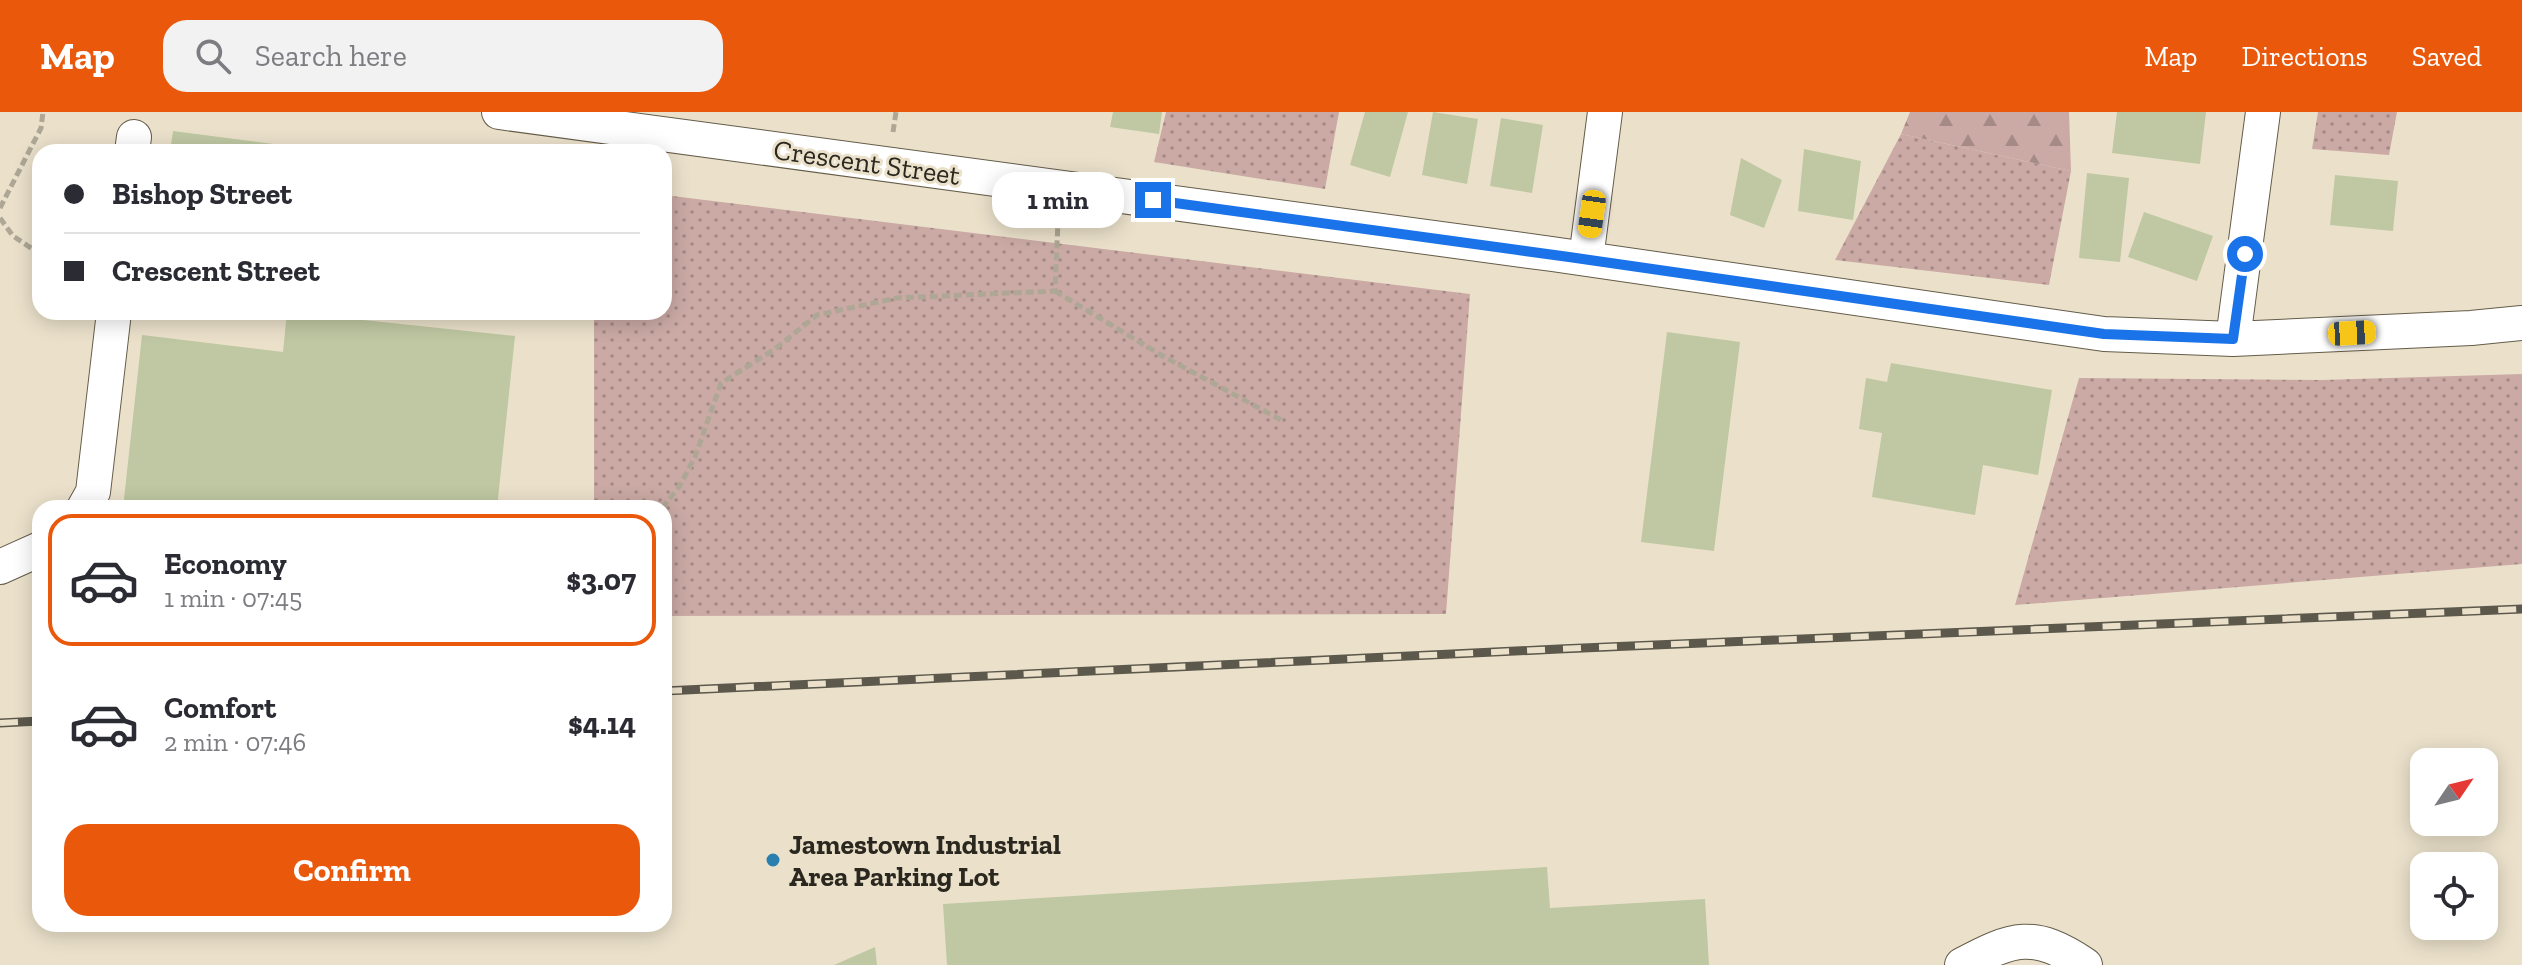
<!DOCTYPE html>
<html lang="en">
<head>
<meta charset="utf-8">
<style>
	body { margin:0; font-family:"Zilla Slab",serif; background:#f2f2f3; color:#2b2b33; height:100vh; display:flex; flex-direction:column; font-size:30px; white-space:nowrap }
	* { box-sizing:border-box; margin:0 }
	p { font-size:26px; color:#7c7c81 }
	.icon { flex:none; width:44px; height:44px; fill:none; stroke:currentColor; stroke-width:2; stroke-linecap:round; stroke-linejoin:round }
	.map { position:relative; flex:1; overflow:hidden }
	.drawer { position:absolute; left:32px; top:388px; width:640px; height:432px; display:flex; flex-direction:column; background:#fff; border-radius:24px; box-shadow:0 4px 20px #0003 }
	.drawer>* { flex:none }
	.banner { position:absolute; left:32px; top:32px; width:640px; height:176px; border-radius:24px; box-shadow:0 4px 20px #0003; display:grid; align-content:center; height:176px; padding:0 32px; background:#fff }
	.needle { width:52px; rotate:55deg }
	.buttons { position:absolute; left:2410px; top:636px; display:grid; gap:16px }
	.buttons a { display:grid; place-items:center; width:88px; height:88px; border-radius:16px; background:#fff; box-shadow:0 4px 20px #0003; font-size:40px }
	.end { position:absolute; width:36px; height:36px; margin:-18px; border:10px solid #1a73e8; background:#fff; box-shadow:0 0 0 4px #fff }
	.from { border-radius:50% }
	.bubble { position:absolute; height:56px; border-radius:24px; background:#fff; box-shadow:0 4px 20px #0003; font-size:26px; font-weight:800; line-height:56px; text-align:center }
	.car { position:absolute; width:24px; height:48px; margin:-24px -12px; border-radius:10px; box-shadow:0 0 6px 2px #0007; background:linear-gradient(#f5c518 24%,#345 0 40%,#f5c518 0 76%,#345 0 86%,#f5c518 0) }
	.banner b { display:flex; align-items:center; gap:28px; height:76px; font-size:30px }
	.banner b+b { border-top:2px solid #e1e1e2 }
	.banner i { width:20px; height:20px; background:#2b2b33 }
	ul { padding:14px 0 0; list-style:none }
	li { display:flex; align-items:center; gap:24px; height:132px; margin:0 16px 12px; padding:0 16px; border:4px solid transparent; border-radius:24px }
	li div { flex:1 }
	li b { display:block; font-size:30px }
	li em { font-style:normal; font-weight:800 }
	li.current { border-color:#ea580c }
	li>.icon { width:72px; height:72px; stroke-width:1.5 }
	.cta { display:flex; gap:16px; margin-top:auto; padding:16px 32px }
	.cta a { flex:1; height:92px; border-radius:24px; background:#ea580c; color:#fff; font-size:32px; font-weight:800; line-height:92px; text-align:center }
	header { display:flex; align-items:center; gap:48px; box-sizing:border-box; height:112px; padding:0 40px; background:#ea580c; color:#fff }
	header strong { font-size:38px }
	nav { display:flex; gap:44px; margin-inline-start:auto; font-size:28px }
	.search { width:560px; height:72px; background:#f2f2f3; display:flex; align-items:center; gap:20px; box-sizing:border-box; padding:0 28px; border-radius:24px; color:#7c7c81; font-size:30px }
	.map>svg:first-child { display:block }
</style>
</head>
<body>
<header>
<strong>Map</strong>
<div class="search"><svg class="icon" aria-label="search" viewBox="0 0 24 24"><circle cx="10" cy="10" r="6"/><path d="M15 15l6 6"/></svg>Search here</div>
<nav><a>Map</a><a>Directions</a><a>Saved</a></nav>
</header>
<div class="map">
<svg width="2522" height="853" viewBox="0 0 2522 853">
	<defs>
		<pattern id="grass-dots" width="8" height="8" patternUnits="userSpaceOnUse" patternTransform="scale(2)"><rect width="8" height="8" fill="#cbaaa5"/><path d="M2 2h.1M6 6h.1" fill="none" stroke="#a58a86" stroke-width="1.8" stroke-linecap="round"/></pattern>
		<pattern id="forest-firs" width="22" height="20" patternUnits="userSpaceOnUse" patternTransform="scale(2)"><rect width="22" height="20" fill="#cbaaa5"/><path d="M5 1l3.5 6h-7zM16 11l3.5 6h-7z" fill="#a58a86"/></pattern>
	</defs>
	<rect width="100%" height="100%" fill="#ebe1cb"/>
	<!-- grass -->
	<path fill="url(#grass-dots)" d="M1166,0H1339L1325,77L1154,50Z
		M2318,0H2397L2389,43L2312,37Z
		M1901,22L2071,59L2049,173L1835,148Z
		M664,83L1470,182L1446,502L664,504V396H594V200H664Z
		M2522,262V452L2015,493L2079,266L2322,268Z"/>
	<!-- forest -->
	<path fill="url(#forest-firs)" d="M1910,0H2069L2071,59L1901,22Z"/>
	<!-- building -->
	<path fill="#bfc8a2" d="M1113,0H1162L1159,22L1110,15Z
		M1365,0H1408L1390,65L1350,53Z
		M1433,0L1478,7L1467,72L1422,63Z
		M2117,0H2206L2200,52L2112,41Z
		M1501,6L1543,13L1532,81L1490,74Z
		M173,19L319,38L318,40H170Z
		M1804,37L1861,49L1853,108L1798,99Z
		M1741,46L1782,68L1764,116L1730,103Z
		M2087,61L2129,66L2120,150L2079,146Z
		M2335,63L2398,69L2393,119L2330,113Z
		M2144,100L2213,124L2197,169L2128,145Z
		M287,200L515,224L497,396H123L142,223L283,240Z
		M1667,220L1740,230L1714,439L1641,430Z
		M1891,251L2052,278L2038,363L1983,353L1975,403L1872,385L1882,321L1859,317L1866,266L1887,270Z
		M1547,755L1550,796L1705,787L1709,853H947L943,792Z
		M875,835L877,853H834Z"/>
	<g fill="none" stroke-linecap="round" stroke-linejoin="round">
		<!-- minor casing -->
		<g stroke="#645c49" stroke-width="36">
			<path id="minor" d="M499,0L1552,142L2104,222L2233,227L2471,216L2522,211
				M132,40L134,25
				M1586,147L1605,0
				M2233,227L2263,0
				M84,396L93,380L114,200
				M0,455L40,437
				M1962,853C2013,826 2033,818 2085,853"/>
		</g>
		<!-- path -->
		<path stroke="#aea795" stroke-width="5" stroke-dasharray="8 4" stroke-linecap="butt" d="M893,20L896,0
			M0,96L41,16L43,0
			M0,106L13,124L40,142
			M1055,179L1161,243L1283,309
			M662,396L679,375L695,345L721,271L775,237L817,203L897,186L1055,179L1058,109"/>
		<!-- minor -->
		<use href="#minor" stroke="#fff" stroke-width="34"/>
		<!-- rail casing -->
		<g stroke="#5c584c" stroke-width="9">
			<path id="rail" d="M664,579L1559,537L2522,497
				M0,611L40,609"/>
		</g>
		<!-- rail -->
		<use href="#rail" stroke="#ebe1cb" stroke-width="6" stroke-dasharray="18" stroke-linecap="butt"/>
	</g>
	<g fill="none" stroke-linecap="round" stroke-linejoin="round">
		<!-- route -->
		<path stroke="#1a73e8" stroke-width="10" d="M1153,88L1569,145L2104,222L2233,227L2245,142"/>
	</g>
	<!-- markers -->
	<circle fill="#2b7faf" stroke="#ebe1cb" stroke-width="3" cx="773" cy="748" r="8"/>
	<g text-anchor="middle" stroke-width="6" stroke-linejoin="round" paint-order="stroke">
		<!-- street labels -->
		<g font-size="28" fill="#2a271f" stroke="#ebe1cb">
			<text transform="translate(867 50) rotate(8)" y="10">Crescent Street</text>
		</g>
		<!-- poi labels -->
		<g font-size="28" font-weight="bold" fill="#2a271f" stroke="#ebe1cb" text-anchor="start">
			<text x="789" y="742">Jamestown Industrial<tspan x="789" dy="32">Area Parking Lot</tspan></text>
		</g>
	</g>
</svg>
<div class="buttons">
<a><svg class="needle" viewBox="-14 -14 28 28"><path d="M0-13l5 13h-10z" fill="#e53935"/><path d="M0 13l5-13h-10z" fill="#7c7c81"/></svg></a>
<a><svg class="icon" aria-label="locate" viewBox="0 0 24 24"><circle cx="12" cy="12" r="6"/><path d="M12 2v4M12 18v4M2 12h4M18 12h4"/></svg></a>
</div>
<i class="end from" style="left:2245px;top:142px"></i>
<i class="end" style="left:1153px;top:88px"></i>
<div class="bubble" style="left:992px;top:60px;width:132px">1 min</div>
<i class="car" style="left:1592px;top:102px;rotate:188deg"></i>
<i class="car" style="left:2352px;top:221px;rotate:87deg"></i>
<div class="banner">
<b><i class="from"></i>Bishop Street</b>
<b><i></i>Crescent Street</b>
</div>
<section class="drawer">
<ul>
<li class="current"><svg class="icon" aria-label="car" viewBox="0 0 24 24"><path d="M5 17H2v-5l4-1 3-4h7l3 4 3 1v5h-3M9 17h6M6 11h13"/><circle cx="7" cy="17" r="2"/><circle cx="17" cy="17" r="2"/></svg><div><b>Economy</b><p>1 min · 07:45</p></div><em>$3.07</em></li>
<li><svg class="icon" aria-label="car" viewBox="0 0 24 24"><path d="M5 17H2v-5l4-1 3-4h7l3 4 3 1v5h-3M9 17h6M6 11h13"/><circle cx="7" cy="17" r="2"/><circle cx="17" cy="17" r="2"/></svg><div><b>Comfort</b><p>2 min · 07:46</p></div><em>$4.14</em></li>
</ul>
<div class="cta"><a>Confirm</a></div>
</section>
</div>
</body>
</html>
